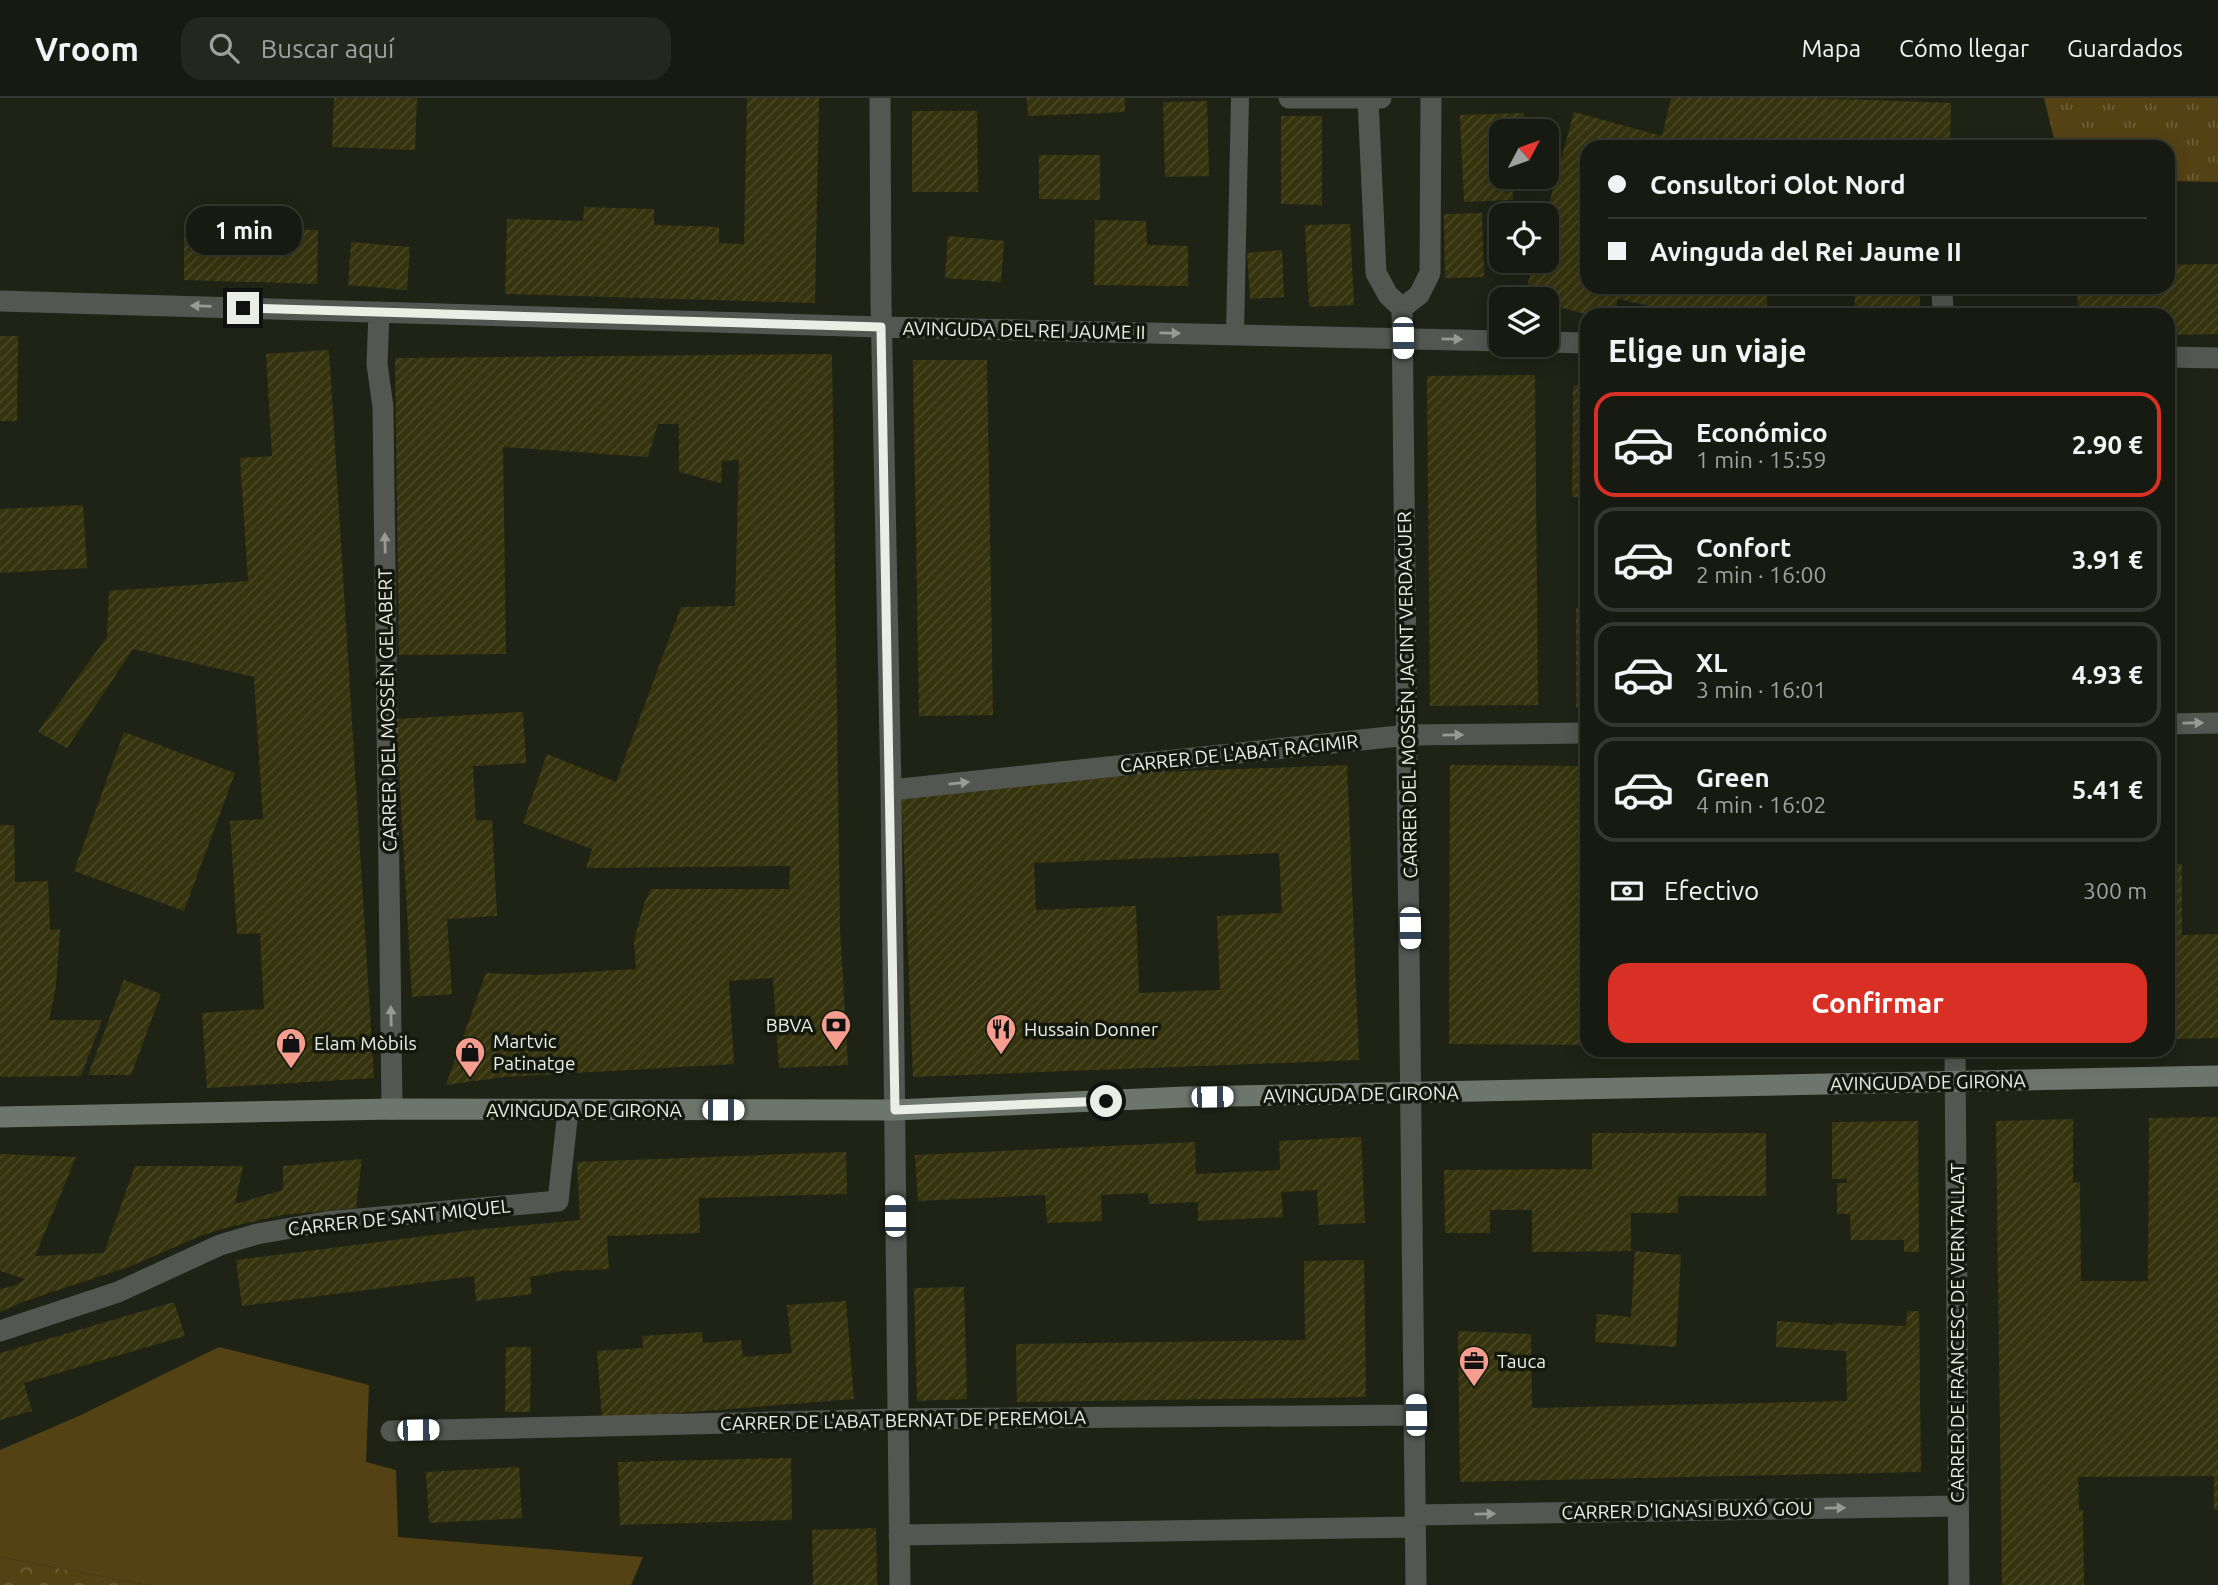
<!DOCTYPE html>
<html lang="es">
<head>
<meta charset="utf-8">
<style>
	body { margin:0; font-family:Ubuntu,sans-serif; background:#23271e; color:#f1f3f6; height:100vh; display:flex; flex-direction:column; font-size:26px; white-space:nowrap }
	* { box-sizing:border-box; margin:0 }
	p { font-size:23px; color:#9ea19f }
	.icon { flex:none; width:38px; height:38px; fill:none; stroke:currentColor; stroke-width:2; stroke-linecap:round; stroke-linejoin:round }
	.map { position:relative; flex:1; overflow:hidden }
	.drawer { position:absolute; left:1580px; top:210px; width:595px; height:749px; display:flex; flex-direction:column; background:#161a10; border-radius:21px; box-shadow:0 4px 18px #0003,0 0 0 2px #353830 }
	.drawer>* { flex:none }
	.hud { position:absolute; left:1580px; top:42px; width:595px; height:154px; border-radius:21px; box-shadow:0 4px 18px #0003,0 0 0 2px #353830; display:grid; align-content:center; height:154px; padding:0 28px; background:#161a10 }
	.needle { width:46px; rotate:49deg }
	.buttons { position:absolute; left:1489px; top:21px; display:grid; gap:14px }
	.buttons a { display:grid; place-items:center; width:70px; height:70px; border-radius:14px; background:#161a10; box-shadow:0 4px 18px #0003,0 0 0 2px #353830; font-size:35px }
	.end { position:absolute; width:32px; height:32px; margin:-16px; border:9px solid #eaeee5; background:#111; box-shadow:0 0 0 4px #111 }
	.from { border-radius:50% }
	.bubble { position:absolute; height:49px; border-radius:21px; background:#161a10; box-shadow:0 4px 18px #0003,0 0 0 2px #353830; font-size:23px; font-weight:700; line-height:49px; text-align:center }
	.car { position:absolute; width:21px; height:42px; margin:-21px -10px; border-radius:9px; box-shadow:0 0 5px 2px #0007; background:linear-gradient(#fff 24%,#345 0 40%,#fff 0 76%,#345 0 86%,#fff 0) }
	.hud b { display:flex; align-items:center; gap:24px; height:66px; font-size:26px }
	.hud b+b { border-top:2px solid #353830 }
	.hud i { width:18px; height:18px; background:#f1f3f6 }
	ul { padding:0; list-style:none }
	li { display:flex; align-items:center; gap:21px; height:105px; margin:0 14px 10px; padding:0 14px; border:4px solid #353830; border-radius:21px }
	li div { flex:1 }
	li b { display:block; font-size:26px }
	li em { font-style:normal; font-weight:700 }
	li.active { border-color:#d93025 }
	li>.icon { width:63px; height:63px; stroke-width:1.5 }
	h2 { padding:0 28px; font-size:32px; line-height:84px }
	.pay { display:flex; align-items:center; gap:18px; height:77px; padding:0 28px; font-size:26px }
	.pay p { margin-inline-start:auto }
	.button { display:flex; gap:14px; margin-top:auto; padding:14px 28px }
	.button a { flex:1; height:80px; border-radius:21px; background:#d93025; color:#fff; font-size:28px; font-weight:700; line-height:80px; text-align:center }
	header { display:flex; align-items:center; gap:42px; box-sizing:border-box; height:98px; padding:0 35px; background:#161a10; border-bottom:2px solid #353830 }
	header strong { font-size:33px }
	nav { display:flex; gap:38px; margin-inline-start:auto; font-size:24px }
	.search { width:490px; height:63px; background:#23271e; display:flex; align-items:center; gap:18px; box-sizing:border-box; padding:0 24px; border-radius:21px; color:#9ea19f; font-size:26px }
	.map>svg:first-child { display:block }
</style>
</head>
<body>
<header>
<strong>Vroom</strong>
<div class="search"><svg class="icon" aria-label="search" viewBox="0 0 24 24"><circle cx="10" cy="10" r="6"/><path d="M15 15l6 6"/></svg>Buscar aquí</div>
<nav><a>Mapa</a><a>Cómo llegar</a><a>Guardados</a></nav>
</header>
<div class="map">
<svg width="2218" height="1487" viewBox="0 0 2218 1487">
	<defs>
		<pattern id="grass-tufts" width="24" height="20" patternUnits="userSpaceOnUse" patternTransform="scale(1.75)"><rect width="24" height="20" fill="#544215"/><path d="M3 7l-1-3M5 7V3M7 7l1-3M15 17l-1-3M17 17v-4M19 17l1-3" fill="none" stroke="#6d5e37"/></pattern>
		<pattern id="forest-crowns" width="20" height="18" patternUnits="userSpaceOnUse" patternTransform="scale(1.75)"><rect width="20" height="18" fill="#544215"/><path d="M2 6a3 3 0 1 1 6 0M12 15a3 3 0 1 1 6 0" fill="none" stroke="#6d5e37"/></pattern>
		<pattern id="building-hatch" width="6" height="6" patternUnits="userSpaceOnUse" patternTransform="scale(1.75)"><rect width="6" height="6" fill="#36340e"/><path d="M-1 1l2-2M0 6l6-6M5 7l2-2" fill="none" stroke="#4a4825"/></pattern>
	</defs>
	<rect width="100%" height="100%" fill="#1e2316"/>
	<!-- grass -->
	<path fill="url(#grass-tufts)" d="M2044,0H2218V84L2168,83V49H2056Z"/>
	<!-- forest -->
	<path fill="url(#forest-crowns)" d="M0,1459L147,1487H0Z"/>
	<!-- garden -->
	<path fill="#544215" d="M219,1249L369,1287L366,1364L396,1372L398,1439L643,1459L631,1487H147L0,1459V1352L81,1317Z"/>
	<!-- building -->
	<path fill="url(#building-hatch)" fill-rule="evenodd" d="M334,0H417L415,52L332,49Z
		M747,0H819L815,205L505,196L507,121L583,123L584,109L654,111V127L719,129V145L744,146Z
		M1027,0H1125V14L1028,18Z
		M1671,0H1813L1951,5L1950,49H1587V189H1767V217H1690L1618,201L1614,217H1589L1547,206V201L1524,200L1534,163H1547L1546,117L1574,14L1662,38Z
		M1207,3L1209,78L1165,79L1163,4Z
		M912,13H977L978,94H912Z
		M1524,15L1525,33H1502V79H1512L1513,102L1464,104L1460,17Z
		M1281,18H1322V107L1281,106Z
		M1039,57H1100V102L1039,101Z
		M1482,115L1484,179L1445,180L1444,116Z
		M1095,122L1146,123L1147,147L1188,148V188L1094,187Z
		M1350,126L1354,207L1309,209L1305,127Z
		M184,129L318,132L317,186L184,182Z
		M948,138L1004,143L1001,184L945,180Z
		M351,144L410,149L407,192L348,187Z
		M1282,152L1284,199L1250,201L1247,155Z
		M2218,166V236L2168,237V217H2078L2077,189H2168V167Z
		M1855,189H1920V217H1854Z
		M0,238H18L17,323H0Z
		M329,252L374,980L207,990L202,915L264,911L260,835L237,836L230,723L263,721L254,579L133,551L67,650L38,634L107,539L109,493L248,483L240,360L272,358L266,256Z
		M832,256L840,832L848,967L779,970L773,880L729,883L734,966L503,979L446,987L486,875L538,877L636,871L634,843L644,806L651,791H789L790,768L586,770L592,751L523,725L547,656L616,684L681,509L735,508L739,362L722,363L721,385L679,374V326H658L648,359L503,349L506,556L399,557L395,260Z
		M913,262H987L993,617L919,618Z
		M1535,277L1538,607L1430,608L1427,278Z
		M1573,287H1587V399H1572Z
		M83,407L87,470L0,475V411Z
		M1576,510H1587V610H1576Z
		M523,614L526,665L473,668L476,723L492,722L497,818L447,821L452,896L412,899L396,621Z
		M124,634L235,675L184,813L74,773Z
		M1347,667L1359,962L913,979L901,684ZM1279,755L1282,815L1217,818L1220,892L1139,895L1136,808L1036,812L1034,765Z
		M1450,667L1587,668L1586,947L1449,946Z
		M0,727H14L15,784L48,783L50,832L60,831L56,888L49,922H102L81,978L0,979Z
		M2168,766H2182V837L2218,836V940L2168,941Z
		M124,882L161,896L131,977H88Z
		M2218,1019V1412H2214V1378L2078,1379L2079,1412H2083L2084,1487H2002L1996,1023L2073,1021V1085L2080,1084L2081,1183H2148L2149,1020Z
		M1918,1023L1919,1154H1904V1142H1851L1850,1116H1837V1085H1847V1081H1832V1024Z
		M1592,1035H1766V1098H1678V1115H1631V1153L1532,1154V1112H1490V1135H1445L1444,1072L1592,1071Z
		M1361,1039L1365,1125L1319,1127L1317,1092L1281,1094L1283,1119L1198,1123V1104L1149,1106L1148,1095L1101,1097L1102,1123L1047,1125L1045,1097L918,1103L915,1057L1195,1044L1196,1076L1280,1072L1279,1043Z
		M846,1054L847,1096L699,1100L700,1135L607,1138L609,1171L561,1173L530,1179L532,1196L476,1203L474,1178L242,1208L236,1162L473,1132L580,1122L577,1064Z
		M0,1056L76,1059L35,1158L104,1155L135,1068H243L235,1106L283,1092V1068L362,1061L356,1110L282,1117L229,1129L200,1138L131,1168L25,1203L0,1214V1191L17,1187L25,1181L0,1173Z
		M1635,1153L1681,1157L1676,1249L1595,1244L1597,1216L1631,1219Z
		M1364,1162L1366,1299L1017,1304L1016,1246L1305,1242L1304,1163Z
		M964,1189L967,1301L917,1303L914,1190Z
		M846,1203L854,1301L602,1321L597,1253L643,1250L642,1238L702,1234L703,1245L741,1242L743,1259L792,1255L787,1207Z
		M174,1204L185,1238L24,1285L32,1313L0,1322V1255Z
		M1907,1213H1919L1921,1374L1460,1384L1458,1233L1531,1236L1532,1310L1847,1303L1846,1253L1776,1249L1777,1223L1833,1227V1225L1906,1228Z
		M506,1249H531L530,1314H505Z
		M791,1360L792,1422L620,1427L618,1364Z
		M519,1369L522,1420L429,1425L426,1374Z
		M876,1430L877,1487H813L812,1432Z"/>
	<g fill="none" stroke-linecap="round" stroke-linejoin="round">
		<!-- lane -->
		<path stroke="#525752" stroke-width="18" d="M1235,236L1240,0"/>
		<!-- street -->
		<path stroke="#525752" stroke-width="21" d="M880,0L881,204L891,692L900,1487
			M1289,0H1381
			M1368,1L1376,175L1388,197L1402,210
			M1942,189L1943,217
			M0,203L881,229L1502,243
			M379,214L377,266L383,309L385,473L392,1011
			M1547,244L1587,245
			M2168,259L2218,260
			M2168,626L2218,625
			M891,692L1408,637L1587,635
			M1955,952L1959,1487
			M0,1233L118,1194L220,1147L257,1136L325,1124L558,1103L568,1013
			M391,1333L898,1321L1416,1317
			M1416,1417L1957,1408
			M899,1437L1415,1429
			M1416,1487L1402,210L1419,197L1430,175L1431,0"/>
		<!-- secondary -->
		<path stroke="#6d756d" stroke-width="21" d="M0,1019L392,1011L895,1012L1185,999L2218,978"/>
	</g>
	<!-- one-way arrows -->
	<defs><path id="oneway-solid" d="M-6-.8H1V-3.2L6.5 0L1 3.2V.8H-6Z" transform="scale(1.75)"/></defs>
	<g fill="#969b94">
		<use href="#oneway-solid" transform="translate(201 208) rotate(-178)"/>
		<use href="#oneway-solid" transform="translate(1170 235) rotate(1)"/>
		<use href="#oneway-solid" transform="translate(1452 241) rotate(1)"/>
		<use href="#oneway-solid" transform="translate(385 445) rotate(-91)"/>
		<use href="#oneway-solid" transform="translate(2193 625) rotate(-1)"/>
		<use href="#oneway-solid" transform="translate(1453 637) rotate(-1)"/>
		<use href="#oneway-solid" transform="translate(959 685) rotate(-6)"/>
		<use href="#oneway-solid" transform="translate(391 918) rotate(-91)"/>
		<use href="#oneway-solid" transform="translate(1835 1410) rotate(-1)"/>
		<use href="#oneway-solid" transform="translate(1485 1416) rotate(-1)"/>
	</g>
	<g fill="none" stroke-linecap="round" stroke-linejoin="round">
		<!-- route -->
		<path stroke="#eaeee5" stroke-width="9" d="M243,210L881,229L895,1012L1106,1003"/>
	</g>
	<!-- icons -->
	<defs>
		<g id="bank-pin" transform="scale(1.575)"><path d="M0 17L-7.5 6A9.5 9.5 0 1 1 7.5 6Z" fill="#f59d8f" stroke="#15190d"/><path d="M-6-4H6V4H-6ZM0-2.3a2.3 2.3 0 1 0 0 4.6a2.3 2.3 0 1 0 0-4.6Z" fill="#111"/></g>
		<g id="restaurant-pin" transform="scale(1.575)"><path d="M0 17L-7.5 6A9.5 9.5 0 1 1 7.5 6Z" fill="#f59d8f" stroke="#15190d"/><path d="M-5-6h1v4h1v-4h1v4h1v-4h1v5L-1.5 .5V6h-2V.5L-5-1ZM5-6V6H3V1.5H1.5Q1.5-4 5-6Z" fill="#111"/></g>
		<g id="shop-pin" transform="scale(1.575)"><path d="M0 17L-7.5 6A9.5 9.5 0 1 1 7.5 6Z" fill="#f59d8f" stroke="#15190d"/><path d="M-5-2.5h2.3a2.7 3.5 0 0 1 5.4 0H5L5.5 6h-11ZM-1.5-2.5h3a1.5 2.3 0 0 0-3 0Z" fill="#111"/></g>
		<g id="office-pin" transform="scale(1.575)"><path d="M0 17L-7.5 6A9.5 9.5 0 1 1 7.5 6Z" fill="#f59d8f" stroke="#15190d"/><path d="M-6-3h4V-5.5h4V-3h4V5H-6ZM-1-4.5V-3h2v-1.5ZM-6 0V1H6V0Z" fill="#111"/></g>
	</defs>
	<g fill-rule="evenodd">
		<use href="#bank-pin" x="836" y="927"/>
		<use href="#restaurant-pin" x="1001" y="931"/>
		<use href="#shop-pin" x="291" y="945"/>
		<use href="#shop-pin" x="470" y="954"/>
		<use href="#office-pin" x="1474" y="1263"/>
	</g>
	<g text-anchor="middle" stroke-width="7" stroke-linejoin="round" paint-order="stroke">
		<!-- street labels -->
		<g font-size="19" fill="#eaeee5" stroke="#15190d">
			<text transform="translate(1024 232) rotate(1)" y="7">AVINGUDA DEL REI JAUME II</text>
			<text transform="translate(1407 597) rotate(-91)" y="7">CARRER DEL MOSSÈN JACINT VERDAGUER</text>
			<text transform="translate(387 612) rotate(-91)" y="7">CARRER DEL MOSSÈN GELABERT</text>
			<text transform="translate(1239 655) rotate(-6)" y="7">CARRER DE L'ABAT RACIMIR</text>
			<text transform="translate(1928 984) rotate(-1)" y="7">AVINGUDA DE GIRONA</text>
			<text transform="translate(1361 996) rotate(-1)" y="7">AVINGUDA DE GIRONA</text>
			<text x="584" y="1019">AVINGUDA DE GIRONA</text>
			<text transform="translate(399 1119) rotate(-6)" y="7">CARRER DE SANT MIQUEL</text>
			<text transform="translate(1957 1235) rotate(-90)" y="7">CARRER DE FRANCESC DE VERNTALLAT</text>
			<text transform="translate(903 1322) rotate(-1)" y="7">CARRER DE L'ABAT BERNAT DE PEREMOLA</text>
			<text transform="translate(1687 1412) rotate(-1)" y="7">CARRER D'IGNASI BUXÓ GOU</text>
		</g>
		<!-- poi labels -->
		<g font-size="19" fill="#eaeee5" stroke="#15190d" text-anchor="start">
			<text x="813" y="934" text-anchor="end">BBVA</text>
			<text x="1024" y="938">Hussain Donner</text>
			<text x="493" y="950">Martvic<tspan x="493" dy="22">Patinatge</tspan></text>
			<text x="314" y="952">Elam Mòbils</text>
			<text x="1497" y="1270">Tauca</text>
		</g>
	</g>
</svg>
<div class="buttons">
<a><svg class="needle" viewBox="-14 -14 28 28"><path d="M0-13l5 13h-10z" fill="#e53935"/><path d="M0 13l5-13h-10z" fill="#9ea19f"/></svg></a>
<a><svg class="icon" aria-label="locate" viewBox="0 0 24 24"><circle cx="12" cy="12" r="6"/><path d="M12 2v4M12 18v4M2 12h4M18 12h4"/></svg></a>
<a><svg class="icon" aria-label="layers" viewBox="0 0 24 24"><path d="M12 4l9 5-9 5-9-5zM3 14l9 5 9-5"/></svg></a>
</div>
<i class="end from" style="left:1106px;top:1003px"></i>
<i class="end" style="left:243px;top:210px"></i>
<div class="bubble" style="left:186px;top:108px;width:116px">1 min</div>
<i class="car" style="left:1403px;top:240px;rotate:179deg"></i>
<i class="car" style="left:1410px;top:830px;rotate:179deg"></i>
<i class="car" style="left:1212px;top:999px;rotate:89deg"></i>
<i class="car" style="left:723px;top:1012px;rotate:90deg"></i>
<i class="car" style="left:895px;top:1118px;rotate:0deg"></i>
<i class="car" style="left:1416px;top:1317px;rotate:359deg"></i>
<i class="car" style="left:418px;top:1332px;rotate:89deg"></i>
<div class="hud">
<b><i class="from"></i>Consultori Olot Nord</b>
<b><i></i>Avinguda del Rei Jaume II</b>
</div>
<section class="drawer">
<h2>Elige un viaje</h2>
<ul>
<li class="active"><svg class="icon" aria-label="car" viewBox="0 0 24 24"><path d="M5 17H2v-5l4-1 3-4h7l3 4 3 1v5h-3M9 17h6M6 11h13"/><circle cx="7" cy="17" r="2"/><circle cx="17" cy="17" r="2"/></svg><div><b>Económico</b><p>1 min · 15:59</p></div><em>2.90 €</em></li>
<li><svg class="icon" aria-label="car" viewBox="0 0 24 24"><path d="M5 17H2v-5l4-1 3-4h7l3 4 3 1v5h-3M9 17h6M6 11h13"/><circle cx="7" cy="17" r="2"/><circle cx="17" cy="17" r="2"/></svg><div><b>Confort</b><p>2 min · 16:00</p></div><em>3.91 €</em></li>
<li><svg class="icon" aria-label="car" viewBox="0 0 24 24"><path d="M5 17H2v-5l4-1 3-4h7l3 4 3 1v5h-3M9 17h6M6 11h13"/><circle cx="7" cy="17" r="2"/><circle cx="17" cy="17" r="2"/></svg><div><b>XL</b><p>3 min · 16:01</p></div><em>4.93 €</em></li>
<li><svg class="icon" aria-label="car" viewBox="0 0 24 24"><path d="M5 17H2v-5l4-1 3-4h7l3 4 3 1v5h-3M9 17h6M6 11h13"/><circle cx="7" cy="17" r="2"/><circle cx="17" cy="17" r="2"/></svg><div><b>Green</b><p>4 min · 16:02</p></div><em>5.41 €</em></li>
</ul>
<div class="pay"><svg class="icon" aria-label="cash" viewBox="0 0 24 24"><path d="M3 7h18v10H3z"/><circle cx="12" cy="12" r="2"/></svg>Efectivo<p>300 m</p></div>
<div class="button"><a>Confirmar</a></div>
</section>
</div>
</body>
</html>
